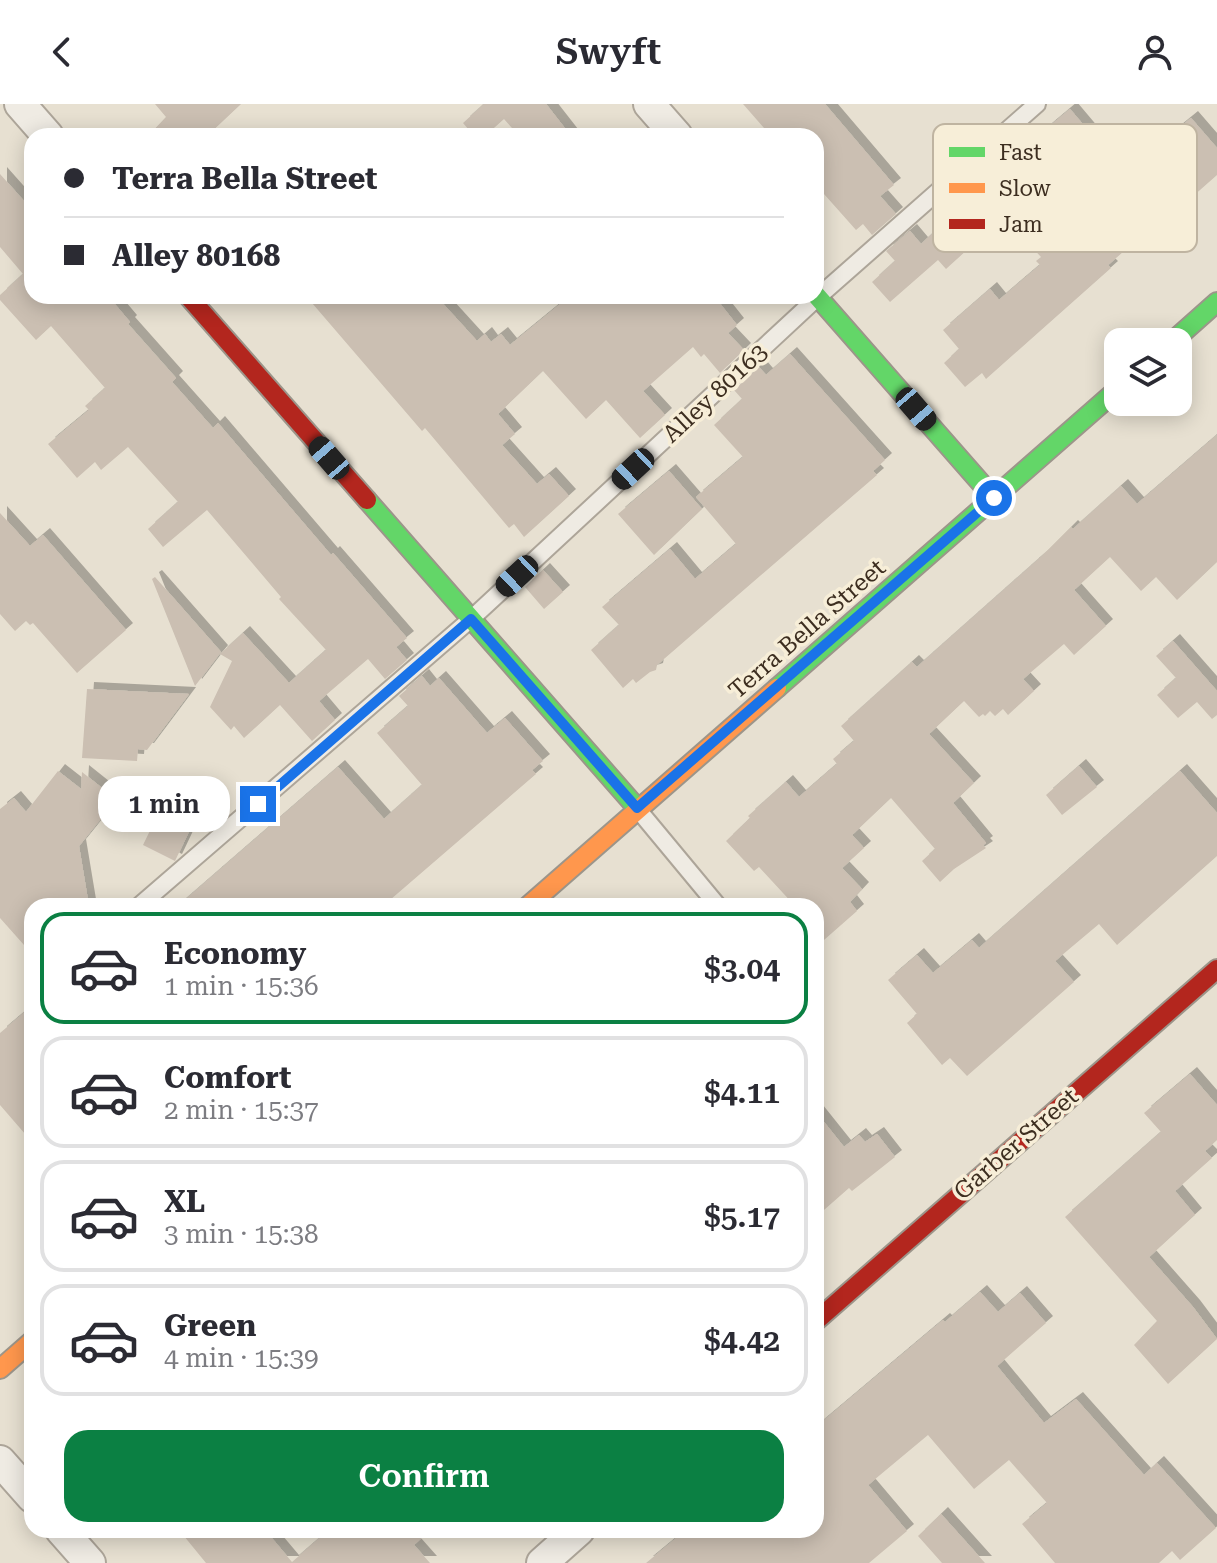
<!DOCTYPE html>
<html lang="en">
<head>
<meta charset="utf-8">
<style>
	body { margin:0; font-family:"Roboto Serif",serif; background:#f7f7f7; color:#2b2b33; height:100vh; display:flex; flex-direction:column; font-size:30px; white-space:nowrap }
	* { box-sizing:border-box; margin:0 }
	p { font-size:26px; color:#7c7c81 }
	.icon { flex:none; width:44px; height:44px; fill:none; stroke:currentColor; stroke-width:2; stroke-linecap:round; stroke-linejoin:round }
	.map { position:relative; flex:1; overflow:hidden }
	.sheet { position:absolute; left:24px; top:794px; width:800px; height:640px; display:flex; flex-direction:column; background:#fff; border-radius:24px; box-shadow:0 4px 20px #0003 }
	.sheet>* { flex:none }
	.banner { position:absolute; left:24px; top:24px; width:800px; height:176px; border-radius:24px; box-shadow:0 4px 20px #0003; display:grid; align-content:center; height:176px; padding:0 40px; background:#fff }
	.tools { position:absolute; left:1104px; top:224px; display:grid; gap:16px }
	.tools a { display:grid; place-items:center; width:88px; height:88px; border-radius:16px; background:#fff; box-shadow:0 4px 20px #0003; font-size:40px }
	.end { position:absolute; width:36px; height:36px; margin:-18px; border:10px solid #1a73e8; background:#fff; box-shadow:0 0 0 4px #fff }
	.from { border-radius:50% }
	.bubble { position:absolute; height:56px; border-radius:24px; background:#fff; box-shadow:0 4px 20px #0003; font-size:26px; font-weight:600; line-height:56px; text-align:center }
	.car { position:absolute; width:24px; height:48px; margin:-24px -12px; border-radius:10px; box-shadow:0 0 6px 2px #0007; background:linear-gradient(#222 24%,#8ab4d8 0 40%,#222 0 76%,#8ab4d8 0 86%,#222 0) }
	.banner b { display:flex; align-items:center; gap:28px; height:76px; font-size:30px }
	.banner b+b { border-top:2px solid #e1e1e2 }
	.banner i { width:20px; height:20px; background:#2b2b33 }
	ul { padding:14px 0 0; list-style:none }
	li { display:flex; align-items:center; gap:24px; height:112px; margin:0 16px 12px; padding:0 24px; border:4px solid #e1e1e2; border-radius:24px }
	li div { flex:1 }
	li b { display:block; font-size:30px }
	li em { font-style:normal; font-weight:600 }
	li.on { border-color:#0b8043 }
	li>.icon { width:72px; height:72px; stroke-width:1.5 }
	.button { display:flex; gap:16px; margin-top:auto; padding:16px 40px }
	.button a { flex:1; height:92px; border-radius:24px; background:#0b8043; color:#fff; font-size:32px; font-weight:600; line-height:92px; text-align:center }
	header { display:flex; justify-content:space-between; align-items:center; height:104px; padding:0 40px; background:#fff; font-size:36px; font-weight:600 }
	.map>svg:first-child { display:block }
</style>
</head>
<body>
<header><svg class="icon" aria-label="back" viewBox="0 0 24 24"><path d="M15 5l-7 7 7 7"/></svg>Swyft<svg class="icon" aria-label="person" viewBox="0 0 24 24"><circle cx="12" cy="8" r="4"/><path d="M4 21q1-7 8-7t8 7"/></svg></header>
<div class="map">
<svg width="1217" height="1459" viewBox="0 0 1217 1459">
	<defs>
		<filter id="shadow"><feDropShadow dx="7" dy="-7" stdDeviation="0" flood-color="#0004"/></filter>
	</defs>
	<rect width="100%" height="100%" fill="#e7e0d1"/>
	<!-- building -->
	<path fill="#cbbfb2" filter="url(#shadow)" d="M155,0H241L207,32H148L166,13Z
		M484,0H546L571,32H519L504,15L485,32H474L463,19Z
		M743,0H825L894,81L880,92L896,110L872,131L863,120L856,126L816,81V32H771Z
		M1070,5L1097,37L1059,70L1035,43L1049,31L1045,26Z
		M1191,14L1217,44V71L1149,131L1146,128L1108,161L1111,164L986,275L982,269L965,283L944,259L959,245L943,226L990,185L999,196L1040,161L1036,157L1041,153L1027,138L1048,119L1069,143L1103,114L1097,106L1127,80L1097,47L1118,28L1142,54Z
		M0,70L32,106V192H108L130,218L128,220L176,274L172,278L213,324L218,319L331,451L333,449L407,534L396,543L407,556L385,575L368,555L319,597L335,616L312,637L280,601L244,634L234,622L231,626L210,603L232,557L220,550L243,529L289,579L326,546L279,495L281,493L207,406L163,443L148,425L178,398L128,343L101,366L95,358L77,374L48,340L89,306L85,302L105,284L51,222L36,236L0,196V191L23,170L0,143Z
		M955,109L979,135L946,165L938,156L890,198L872,178L895,157L886,147L910,127L921,140Z
		M306,192H436L477,237L485,230L491,238L501,230L510,241L570,192H714L737,221L728,229L744,246L720,269L704,250L701,253L693,243L643,287L665,311L640,334L606,296L586,315L543,267L498,310L515,330L502,341L537,380L549,370L569,392L524,433L514,420L509,424L425,324L422,327Z
		M790,250L885,356L873,367L877,371L657,561L656,566L650,568L636,579L633,575L623,584L591,546L619,521L602,503L670,445L695,475L736,440L696,393L743,353L714,321L742,295L734,286L759,263L766,271Z
		M1217,331V458L1177,496L1156,473L1141,487L1110,453L1074,486L1106,522L1074,551L1064,540L1023,575L1034,587L1008,611L1003,605L995,612L990,607L985,612L983,610L979,613L964,597L929,630L974,679L953,699L986,739L983,741L986,744L954,765L940,778L922,757L935,745L891,694L852,731L864,744L842,764L862,785L850,798L857,807L816,843V802H795L759,763L754,767L726,737L750,714L748,712L786,678L799,693L837,660L833,655L854,637L841,622L912,558L917,563L1042,452L1071,423L1073,425L1121,382L1137,400Z
		M669,367L702,405L654,451L618,410Z
		M0,409L30,442L43,431L126,526L77,569L33,519L30,521L26,517L15,527L0,510Z
		M543,466L563,488L544,505L525,483Z
		M155,473L221,548L195,582L152,475Z
		M1173,537L1217,587V611L1212,615L1197,598L1178,614L1157,591L1176,574L1156,552Z
		M422,572L430,582L439,574L487,629L505,614L543,657L532,666L536,670L383,802H178L338,663L384,715L422,681L377,629L408,602L399,592Z
		M87,585L189,590L147,646L138,645L137,657L82,654Z
		M1079,662L1097,683L1062,711L1046,691Z
		M58,667L81,685L82,668L112,692L104,703L108,706L79,742L89,802H32V850L0,814V705L14,694L26,708Z
		M1180,667L1217,709V752L1117,841L1099,820L1055,857L1074,878L967,972L950,954L942,961L907,919L917,910L888,876L917,851L933,869L972,836L979,844Z
		M163,700L195,715L175,757L143,741Z
		M32,902V1038L0,1001V929Z
		M1190,970L1217,1001V1036L1205,1047L1212,1054L1175,1087L1195,1111L1149,1153L1193,1203L1217,1235L1168,1280L1134,1241L1157,1217L1065,1113L1161,1028L1144,1009Z
		M816,1008L844,1043L859,1031L865,1038L877,1030L895,1053L852,1087L849,1084L816,1113Z
		M980,1188L998,1208L1020,1189L1046,1219L997,1262L1044,1319L1076,1295L1144,1371L1157,1359L1216,1424L1180,1456L1172,1447L1159,1459H1055L1022,1420L1047,1399L1009,1356L974,1385L928,1331L868,1381L907,1427L869,1459H646L686,1426H816V1323L943,1216L945,1218Z
		M941,1410L985,1459H942L918,1432Z
		M179,1426H265L292,1458L329,1426H430L414,1441L430,1459H206Z"/>
	<g fill="none" stroke-linecap="round" stroke-linejoin="round">
		<!-- lane casing -->
		<g stroke="#ada599" stroke-width="20">
			<path id="lane" d="M640,708L718,802
				M139,802L471,515L818,193L1037,0"/>
		</g>
		<!-- street casing -->
		<g stroke="#ada599" stroke-width="34">
			<path id="street" d="M20,0L48,32
				M649,0L677,32
				M0,1357L32,1393
				M61,1426L90,1459
				M542,1459L579,1426"/>
		</g>
		<!-- fast casing -->
		<g stroke="#9c958a" stroke-width="22">
			<path id="fast" d="M816,191L994,394
				M1172,238L1217,198
				M367,396L637,704
				M777,584L1118,285"/>
		</g>
		<!-- slow casing -->
		<g stroke="#9c958a" stroke-width="22">
			<path id="slow" d="M528,802L777,584
				M0,1265L32,1237"/>
		</g>
		<!-- jam casing -->
		<g stroke="#9c958a" stroke-width="22">
			<path id="jam" d="M188,192L367,396
				M816,1217L1217,865"/>
		</g>
		<!-- lane -->
		<use href="#lane" stroke="#efebe3" stroke-width="16"/>
		<!-- street -->
		<use href="#street" stroke="#efebe3" stroke-width="30"/>
		<!-- fast -->
		<use href="#fast" stroke="#63d668" stroke-width="18"/>
		<!-- slow -->
		<use href="#slow" stroke="#ff974d" stroke-width="18"/>
		<!-- jam -->
		<use href="#jam" stroke="#b3261e" stroke-width="18"/>
	</g>
	<g fill="none" stroke-linecap="round" stroke-linejoin="round">
		<!-- route -->
		<path stroke="#1a73e8" stroke-width="10" d="M258,700L471,515L637,704L994,394"/>
	</g>
	<g text-anchor="middle" stroke-width="7" stroke-linejoin="round" paint-order="stroke">
		<!-- street labels -->
		<g font-size="24" fill="#3d2e20" stroke="#f7eed8">
			<text transform="translate(715 289) rotate(-43)" y="8">Alley 80163</text>
			<text transform="translate(807 525) rotate(-41)" y="8">Terra Bella Street</text>
			<text transform="translate(1016 1040) rotate(-41)" y="8">Garber Street</text>
		</g>
	</g>
	<!-- legend -->
	<rect x="933" y="20" width="264" height="128" rx="12" fill="#f7eed8" stroke="#bfb4a1" stroke-width="2"/>
	<rect x="949" y="43" width="36" height="10" fill="#63d668"/>
	<rect x="949" y="79" width="36" height="10" fill="#ff974d"/>
	<rect x="949" y="115" width="36" height="10" fill="#b3261e"/>
	<g font-size="22" fill="#3d2e20">
		<text x="999" y="56">Fast</text>
		<text x="999" y="92">Slow</text>
		<text x="999" y="128">Jam</text>
	</g>
</svg>
<div class="tools">
<a><svg class="icon" aria-label="layers" viewBox="0 0 24 24"><path d="M12 4l9 5-9 5-9-5zM3 14l9 5 9-5"/></svg></a>
</div>
<i class="end from" style="left:994px;top:394px"></i>
<i class="end" style="left:258px;top:700px"></i>
<div class="bubble" style="left:98px;top:672px;width:132px">1 min</div>
<i class="car" style="left:916px;top:305px;rotate:139deg"></i>
<i class="car" style="left:329px;top:354px;rotate:319deg"></i>
<i class="car" style="left:633px;top:365px;rotate:227deg"></i>
<i class="car" style="left:517px;top:472px;rotate:227deg"></i>
<div class="banner">
<b><i class="from"></i>Terra Bella Street</b>
<b><i></i>Alley 80168</b>
</div>
<section class="sheet">
<ul>
<li class="on"><svg class="icon" aria-label="car" viewBox="0 0 24 24"><path d="M5 17H2v-5l4-1 3-4h7l3 4 3 1v5h-3M9 17h6M6 11h13"/><circle cx="7" cy="17" r="2"/><circle cx="17" cy="17" r="2"/></svg><div><b>Economy</b><p>1 min · 15:36</p></div><em>$3.04</em></li>
<li><svg class="icon" aria-label="car" viewBox="0 0 24 24"><path d="M5 17H2v-5l4-1 3-4h7l3 4 3 1v5h-3M9 17h6M6 11h13"/><circle cx="7" cy="17" r="2"/><circle cx="17" cy="17" r="2"/></svg><div><b>Comfort</b><p>2 min · 15:37</p></div><em>$4.11</em></li>
<li><svg class="icon" aria-label="car" viewBox="0 0 24 24"><path d="M5 17H2v-5l4-1 3-4h7l3 4 3 1v5h-3M9 17h6M6 11h13"/><circle cx="7" cy="17" r="2"/><circle cx="17" cy="17" r="2"/></svg><div><b>XL</b><p>3 min · 15:38</p></div><em>$5.17</em></li>
<li><svg class="icon" aria-label="car" viewBox="0 0 24 24"><path d="M5 17H2v-5l4-1 3-4h7l3 4 3 1v5h-3M9 17h6M6 11h13"/><circle cx="7" cy="17" r="2"/><circle cx="17" cy="17" r="2"/></svg><div><b>Green</b><p>4 min · 15:39</p></div><em>$4.42</em></li>
</ul>
<div class="button"><a>Confirm</a></div>
</section>
</div>
</body>
</html>
